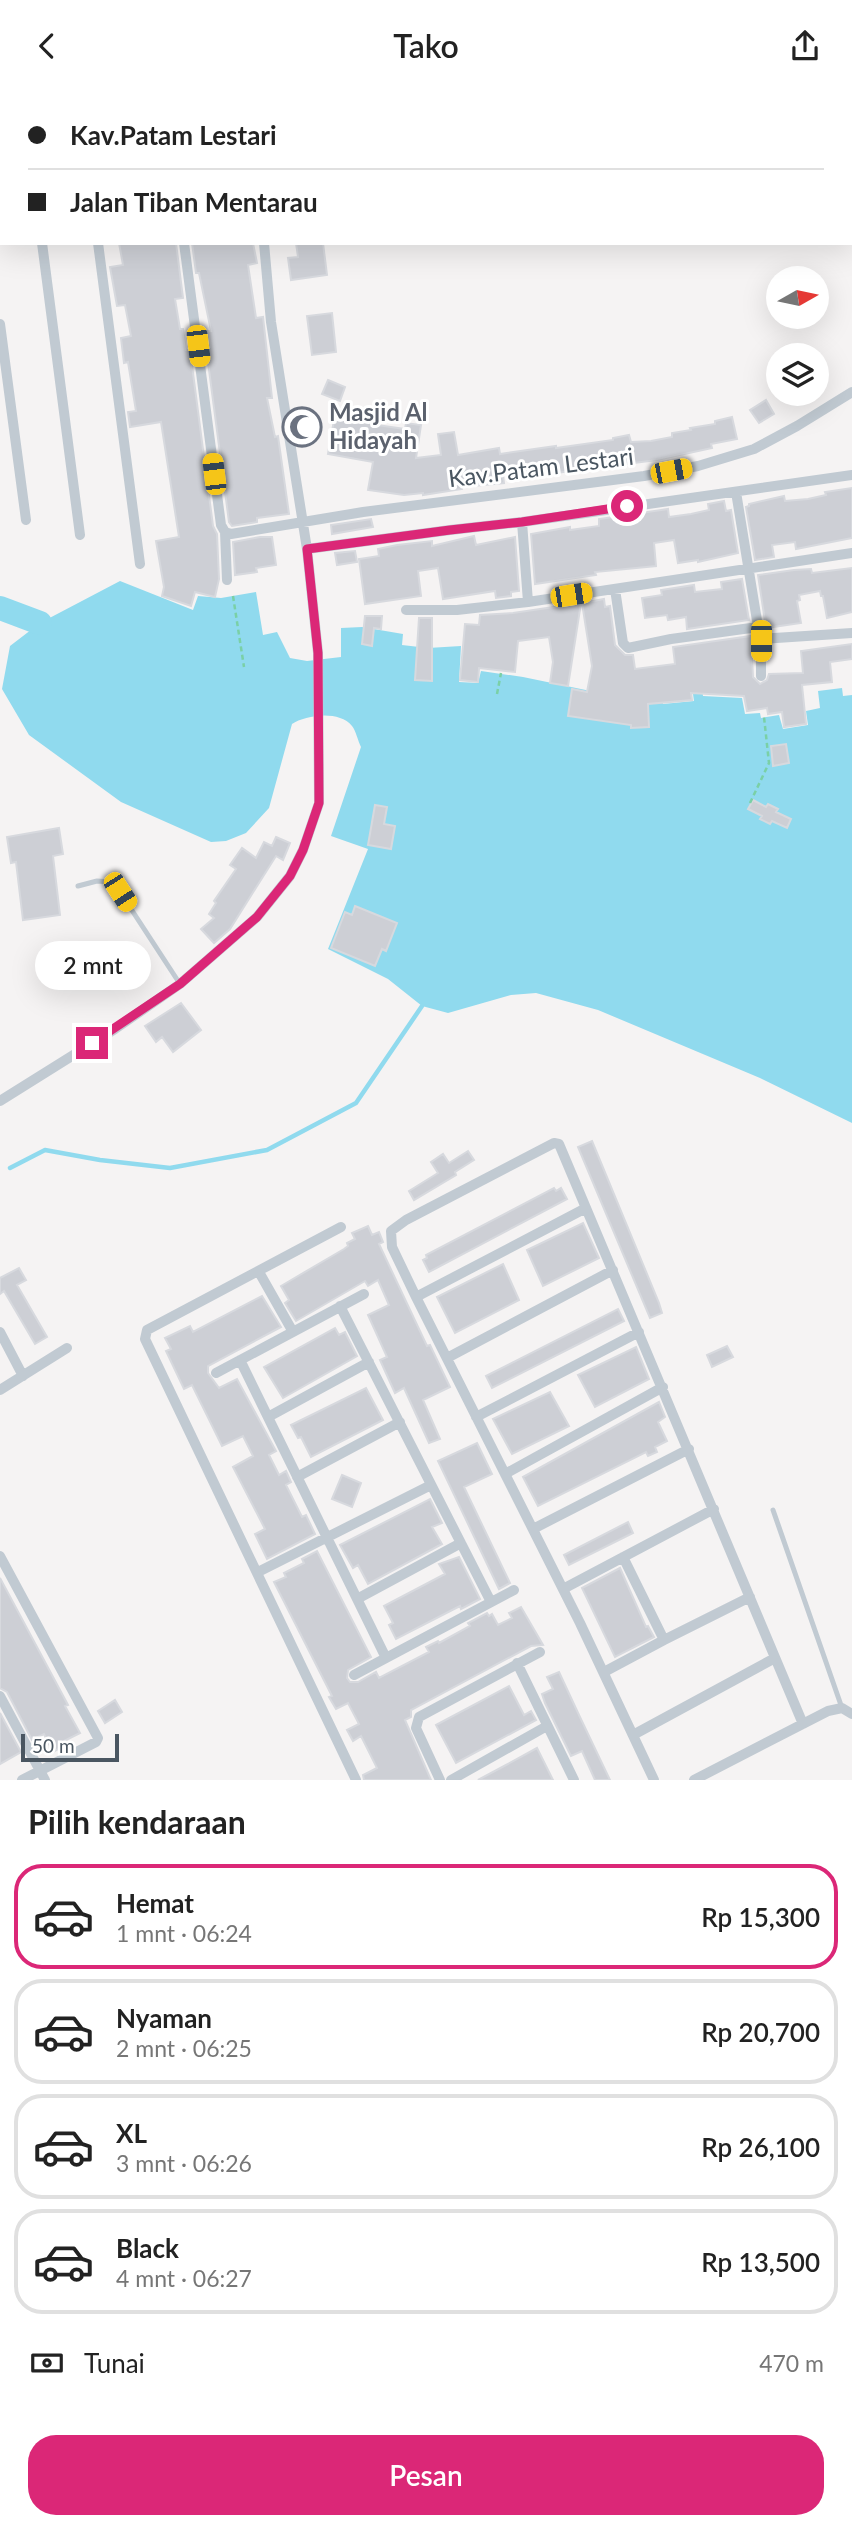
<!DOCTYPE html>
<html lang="id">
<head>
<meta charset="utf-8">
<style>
	body { margin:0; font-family:Lato,sans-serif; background:#f6f6f6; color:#222; height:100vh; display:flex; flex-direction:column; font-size:26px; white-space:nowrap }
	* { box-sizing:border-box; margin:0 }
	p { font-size:23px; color:#767676 }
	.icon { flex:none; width:38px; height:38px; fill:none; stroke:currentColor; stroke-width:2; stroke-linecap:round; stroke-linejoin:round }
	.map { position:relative; height:1689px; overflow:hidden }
	.panel { display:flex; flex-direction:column; background:#fff; flex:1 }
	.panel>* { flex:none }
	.banner { position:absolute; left:0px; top:0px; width:852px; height:154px; box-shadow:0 7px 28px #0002; display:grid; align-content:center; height:154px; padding:0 28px; background:#fff }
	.needle { width:46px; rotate:81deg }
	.controls { position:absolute; left:766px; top:175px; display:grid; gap:14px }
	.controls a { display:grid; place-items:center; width:63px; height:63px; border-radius:50%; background:#fff; box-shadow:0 7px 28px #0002; font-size:35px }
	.scale { position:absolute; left:21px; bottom:18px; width:98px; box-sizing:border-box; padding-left:7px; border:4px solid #4a5661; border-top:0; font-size:19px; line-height:24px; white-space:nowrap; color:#4a5661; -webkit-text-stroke:5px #fff; paint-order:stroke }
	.end { position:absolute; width:32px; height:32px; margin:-16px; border:9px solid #db2777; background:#fff; box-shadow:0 0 0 4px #fff }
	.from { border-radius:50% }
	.bubble { position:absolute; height:49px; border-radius:24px; background:#fff; box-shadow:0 7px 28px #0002; font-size:23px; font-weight:600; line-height:49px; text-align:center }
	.car { position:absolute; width:21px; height:42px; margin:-21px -10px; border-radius:9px; box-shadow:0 0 5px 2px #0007; background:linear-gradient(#f5c518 24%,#345 0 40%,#f5c518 0 76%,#345 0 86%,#f5c518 0) }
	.banner b { display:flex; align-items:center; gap:24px; height:66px; font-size:26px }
	.banner b+b { border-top:2px solid #e0e0e0 }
	.banner i { width:18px; height:18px; background:#222 }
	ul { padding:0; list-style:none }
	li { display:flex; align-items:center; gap:21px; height:105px; margin:0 14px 10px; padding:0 14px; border:4px solid #e0e0e0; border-radius:28px }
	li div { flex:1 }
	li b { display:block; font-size:26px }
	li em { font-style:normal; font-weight:600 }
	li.on { border-color:#db2777 }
	li>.icon { width:63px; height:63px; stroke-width:1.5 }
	h2 { padding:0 28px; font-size:32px; line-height:84px }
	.pay { display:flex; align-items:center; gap:18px; height:77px; padding:0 28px; font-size:26px }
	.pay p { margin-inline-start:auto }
	.action { display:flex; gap:14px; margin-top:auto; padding:14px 28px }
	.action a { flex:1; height:80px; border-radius:28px; background:#db2777; color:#fff; font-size:28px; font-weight:600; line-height:80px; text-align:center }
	header { display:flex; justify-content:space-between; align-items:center; height:91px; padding:0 28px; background:#fff; font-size:32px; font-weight:600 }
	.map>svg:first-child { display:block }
</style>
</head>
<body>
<header><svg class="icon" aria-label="back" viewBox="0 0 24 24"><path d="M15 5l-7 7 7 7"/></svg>Tako<svg class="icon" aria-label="share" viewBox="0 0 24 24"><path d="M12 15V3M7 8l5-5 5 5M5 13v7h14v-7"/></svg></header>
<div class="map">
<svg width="852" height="1689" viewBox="0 0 852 1689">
	<rect width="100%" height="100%" fill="#f5f3f3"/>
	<!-- water -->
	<path fill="#90daee" d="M120,490L193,519L198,505L221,507L256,501L263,544L277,541L290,567L307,570L341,566V537L362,536L403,543L402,554L428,557L461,555L459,591L478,592L481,580L523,586L605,603H660L663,613L694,610L689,575L698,574L703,605L742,607L745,623L760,622L761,627L779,624L783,638L808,634L806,620L820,617L818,600L842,597L843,605L852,604V1032L760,987L598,919L536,902L511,904L448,922L422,915L388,888L328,858L368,758L331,745L361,656C358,650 356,640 352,635C339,619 306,624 292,633L269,717L246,742L226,750L211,751L121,711L29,644L2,598L10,555L40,532Z"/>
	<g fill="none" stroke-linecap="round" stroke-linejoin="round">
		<!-- stream -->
		<path stroke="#90daee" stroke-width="4.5" d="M10,1077L45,1059L100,1069L170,1077L267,1059L356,1012L422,915"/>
		<!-- river -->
		<path stroke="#90daee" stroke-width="24" d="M0,517L40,532"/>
	</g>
	<!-- building -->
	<path fill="#cdcfd5" stroke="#d7d9de" stroke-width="2" d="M119,152H176L183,207L175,208L180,238H183L186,259H190L213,435L217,443L219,488L215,506L195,501L191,515L162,505L164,496L156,450L179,446L161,331L130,336L128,321L136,320L128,271L124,272L121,247L131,245L125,214L117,215L110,176L123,174Z
		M192,152H253L257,172L248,174L256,227L263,226L272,307H267L275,346L278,345L289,423L257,427V431L232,435L229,431L206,256H210L208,240H211L199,182H196Z
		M296,152H323L327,184L291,189L288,167L298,166Z
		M332,222L336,261L312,264L307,225Z
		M328,289L345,296L340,310L322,303Z
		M766,309L774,323L759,332L750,319Z
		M336,318L379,325L377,334L405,338L406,332L421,334L416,367L441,364L438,343L454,341L458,364L499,357L500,363L556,355V357L613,349V347L629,344L631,351L651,350L672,346V342L691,339L690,337L715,333V330L732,326L737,348L711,353L712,357L657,369L541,384L540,379L503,384L504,392L462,396V398L423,404V402L404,404L368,399L373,371L328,363Z
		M852,397V447L796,458L795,451L772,454L774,466L755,469L746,416L749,415V413L784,405L785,410L808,408L826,404L825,401Z
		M724,410L726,420L731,419L738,462L698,471V469L678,472L674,449L654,452L656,475L595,481L596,484L535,493L531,443L570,436V439L599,435V428L668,418L669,426L691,423L709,419L708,413Z
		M371,428L373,436L332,443L331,434Z
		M474,445L476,454L515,446L519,500L511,501V505L496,507L495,500L443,508L438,477L418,480L421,505L365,513L359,468L379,465L378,458L397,454L432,450V455Z
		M260,446H272L276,474L256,477L257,481L235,484L233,451Z
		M355,460L357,471L337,474L335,462Z
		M852,477V521L827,527L823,505H821L820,500L799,504L800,509L797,510L801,532L766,537L758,484L794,479L811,478L812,482Z
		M742,488L749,529L687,538L686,526L668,529L667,524L645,527L642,507L662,504L661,499L694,494L695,501L722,498L721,491Z
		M604,508L605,516L610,515L615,554L625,564H633L635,578L675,573L673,556L751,545L753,586L760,593L767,589L769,583L803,582L801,560L852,553V568L830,571L832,591L802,594L806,633L784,636L782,621L768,623L767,617L747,620L744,605L691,602L692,609L648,613L649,636L631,637V634L568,625L572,598L587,601L592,575L582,512Z
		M581,512L568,595L550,592L553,571L549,546L518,550L515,581L479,577L478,591L460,589L465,533L479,534L480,524L513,522Z
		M365,525H382L381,538L374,537L372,555L362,553Z
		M419,527H432V590L415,589Z
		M786,653L789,672L773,675L771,655Z
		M753,709L766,716L768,713L778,718L776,721L791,728L787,737L772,730L770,733L760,728L762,725L748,718Z
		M375,714L387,716L384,733L395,735L391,758L368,754Z
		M59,737L63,763L53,765L60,824L23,829L16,771L11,772L7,746Z
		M276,746L290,752L283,769L276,765L230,838L214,852L201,838L214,827L209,823L216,812L214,810L236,778L230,774L242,757L256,767L264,751L272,755Z
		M355,815L397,832L386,860L382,858L375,875L331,857L345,821L352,824Z
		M181,912L201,939L173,961L162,946L156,951L145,935Z
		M592,1050L659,1212L662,1222L650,1227L578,1056Z
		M468,1060L474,1069L455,1081L456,1084L414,1109L409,1100L438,1082L431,1071L443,1063L449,1072Z
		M554,1097L556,1100L561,1097L567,1108L429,1181L423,1169L427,1167L426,1164Z
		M583,1132L599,1167L543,1195L527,1159Z
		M368,1135L372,1144L379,1141L383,1151L379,1153L427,1255L430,1254L450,1296L423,1309L440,1348L429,1352L404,1297L395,1302L380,1269L387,1266L368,1224L389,1214L378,1189L368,1195L365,1190L296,1230L285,1212L289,1209L281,1195L344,1158L348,1155L347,1152L355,1148L352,1142Z
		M503,1173L519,1209L455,1242L437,1206Z
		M19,1177L26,1189L17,1194L47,1246L35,1253L4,1200L0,1203V1187Z
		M262,1205L281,1236L208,1275V1282L219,1297L237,1288L276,1360L269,1364L279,1384L286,1380L291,1391L286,1394L302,1426L306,1424L315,1443L267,1468L255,1443L265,1438L233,1376L253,1365L243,1345L222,1355L192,1294L184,1298L166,1260L171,1258L165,1247L190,1235L193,1241Z
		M618,1218L624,1230L492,1297L486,1285Z
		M335,1237L339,1244L345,1241L357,1265L283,1307L264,1276Z
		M727,1255L733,1266L712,1276L707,1264Z
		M636,1256L649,1288L595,1316L578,1284Z
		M366,1297L383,1329L311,1366L301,1346L298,1347L291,1334Z
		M550,1301L569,1335L512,1363L493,1328Z
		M659,1311L665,1326L658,1331L667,1350L655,1356L657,1361L648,1365L646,1361L538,1415L523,1386Z
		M477,1352L492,1383L464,1396L510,1492L499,1498L438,1370Z
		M342,1384L361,1392L352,1416L332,1408Z
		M430,1408L442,1432L432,1436L442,1453L368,1493L358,1474L353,1477L340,1454Z
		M628,1431L633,1442L569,1474L564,1464Z
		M317,1460L371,1566L348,1579L347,1587L350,1591H358L376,1581L379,1587L429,1561L426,1556L438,1550L439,1552L470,1535L468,1532L487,1522L489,1525L492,1523L498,1534L512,1527L509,1522L521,1516L543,1554L531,1555L411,1619V1626L405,1629L431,1689H364L363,1684L377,1677L361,1645L353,1650L347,1639L359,1633L348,1612L336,1618L329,1606L332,1605L274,1491L286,1486L284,1482L304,1472L302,1468Z
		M459,1466L480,1508L461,1518L460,1515L396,1548L389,1534L393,1532L384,1515L445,1483L439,1473Z
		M620,1477L646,1536L648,1535L654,1546L615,1566L582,1497Z
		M0,1487L68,1614L65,1615L80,1642L62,1651L64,1655L53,1661L44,1643L32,1649L7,1601L0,1597Z
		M559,1581L579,1624L610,1689H595L582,1660L571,1665L545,1612L542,1603L553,1598L547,1586Z
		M509,1595L524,1624L531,1620L536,1629L456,1672L436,1634Z
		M115,1609L122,1621L105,1632L98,1620Z
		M0,1622L21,1661L0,1673Z
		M537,1657L553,1689H478L506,1674Z"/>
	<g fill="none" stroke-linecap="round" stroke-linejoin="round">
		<!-- path -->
		<path stroke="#7ad0a6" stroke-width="2.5" stroke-dasharray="5 3.5" stroke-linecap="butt" d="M233,505L244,576
			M497,603L501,582
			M750,712L769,672L764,626"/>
		<!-- service -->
		<path stroke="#c1cad2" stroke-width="5" d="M78,795L97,790L111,791L120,801L180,893
			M773,1419L842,1617"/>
		<!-- minor -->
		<path stroke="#c1cad2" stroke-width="10" d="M71,2L78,1
			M169,2L173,0
			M260,2V0
			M0,13L2,12
			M42,152L80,444
			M98,152L140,473
			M184,152L221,434L225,441L231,443L363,421L644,385L698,375L754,358L797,335L852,301
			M0,233L26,429
			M736,401L760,548L852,542
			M522,431L528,511
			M225,441L227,489
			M307,458L450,439L522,431L852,384
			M615,498L623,552L628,557L671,548L758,536
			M406,519H457L528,511L852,462
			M761,550V585
			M0,1010L115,938L180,893L257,826L290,785L303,759L319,712L318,562L307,458L271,231L264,152
			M341,1136L147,1239L145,1248L356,1689
			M259,1181L293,1241
			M416,1206L586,1117
			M340,1215L491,1511
			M0,1241L23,1285
			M447,1267L613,1179
			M240,1269L386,1567
			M216,1282L364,1203
			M0,1299L67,1257
			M268,1326L369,1271
			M476,1326L639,1241
			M505,1383L663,1296
			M297,1386L400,1331
			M533,1438L689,1358
			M0,1465L98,1647L96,1651L22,1689
			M258,1481L431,1394
			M563,1498L714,1418
			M357,1508L461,1452
			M664,1549L750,1506
			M517,1572L574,1689
			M604,1581L664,1549L623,1466
			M354,1584L514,1499
			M0,1605L45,1689
			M633,1644L775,1567
			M440,1689L416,1637L419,1626L540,1561
			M451,1689L547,1635
			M654,1689L580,1532L416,1206L392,1156L391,1140L406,1129L554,1052L559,1053L586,1117L803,1633
			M694,1689L828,1620L842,1617L852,1623"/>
	</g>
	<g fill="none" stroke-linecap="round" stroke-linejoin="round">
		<!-- route -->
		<path stroke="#db2777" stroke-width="9" d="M92,952L180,893L257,826L290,785L303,759L319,712L318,562L307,458L450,439L522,431L627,415"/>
	</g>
	<!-- icons -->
	<defs>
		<g id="mosque-ring" transform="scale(2.0125)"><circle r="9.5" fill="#fff" stroke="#6b7280" stroke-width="1.5"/><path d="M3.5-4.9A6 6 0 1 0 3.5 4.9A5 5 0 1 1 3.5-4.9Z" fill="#6b7280"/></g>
	</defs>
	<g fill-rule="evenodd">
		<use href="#mosque-ring" x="302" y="336"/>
	</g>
	<g text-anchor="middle" stroke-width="6" stroke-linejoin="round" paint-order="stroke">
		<!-- worship labels -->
		<g font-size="24" font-weight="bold" fill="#5b616d" stroke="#fff" text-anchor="start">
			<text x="329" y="330">Masjid Al<tspan x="329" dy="28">Hidayah</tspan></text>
		</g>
		<!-- street labels -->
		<g font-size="24" fill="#4a5661" stroke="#fff">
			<text transform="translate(541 377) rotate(-7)" y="8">Kav.Patam Lestari</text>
		</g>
	</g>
</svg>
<div class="controls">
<a><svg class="needle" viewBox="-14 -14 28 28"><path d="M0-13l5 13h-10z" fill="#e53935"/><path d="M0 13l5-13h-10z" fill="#767676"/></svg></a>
<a><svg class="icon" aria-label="layers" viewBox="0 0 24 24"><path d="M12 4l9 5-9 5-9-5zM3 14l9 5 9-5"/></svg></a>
</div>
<div class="scale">50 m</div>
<i class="end from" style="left:627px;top:415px"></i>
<i class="end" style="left:92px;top:952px"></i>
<div class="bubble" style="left:35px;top:850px;width:116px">2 mnt</div>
<i class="car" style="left:198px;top:255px;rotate:173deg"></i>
<i class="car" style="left:671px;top:380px;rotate:79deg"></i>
<i class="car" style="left:214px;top:383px;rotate:353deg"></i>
<i class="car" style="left:571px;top:504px;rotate:81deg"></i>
<i class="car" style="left:761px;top:550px;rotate:180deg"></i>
<i class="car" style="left:120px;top:801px;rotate:147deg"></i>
<div class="banner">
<b><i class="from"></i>Kav.Patam Lestari</b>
<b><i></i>Jalan Tiban Mentarau</b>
</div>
</div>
<section class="panel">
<h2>Pilih kendaraan</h2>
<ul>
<li class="on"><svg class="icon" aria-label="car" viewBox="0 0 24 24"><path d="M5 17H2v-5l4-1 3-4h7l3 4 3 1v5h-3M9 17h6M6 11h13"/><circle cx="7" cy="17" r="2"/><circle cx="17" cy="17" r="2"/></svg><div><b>Hemat</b><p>1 mnt · 06:24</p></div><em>Rp 15,300</em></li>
<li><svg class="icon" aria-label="car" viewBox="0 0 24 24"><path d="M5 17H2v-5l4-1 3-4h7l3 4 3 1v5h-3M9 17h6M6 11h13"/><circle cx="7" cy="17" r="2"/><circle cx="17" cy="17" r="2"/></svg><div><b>Nyaman</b><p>2 mnt · 06:25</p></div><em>Rp 20,700</em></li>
<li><svg class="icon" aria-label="car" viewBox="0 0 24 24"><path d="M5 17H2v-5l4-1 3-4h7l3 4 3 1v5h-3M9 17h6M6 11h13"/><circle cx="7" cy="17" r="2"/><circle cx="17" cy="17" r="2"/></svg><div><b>XL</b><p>3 mnt · 06:26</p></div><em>Rp 26,100</em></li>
<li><svg class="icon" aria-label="car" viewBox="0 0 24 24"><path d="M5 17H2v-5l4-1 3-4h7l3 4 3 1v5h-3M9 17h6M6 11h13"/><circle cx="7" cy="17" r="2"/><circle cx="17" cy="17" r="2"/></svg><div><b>Black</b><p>4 mnt · 06:27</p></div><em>Rp 13,500</em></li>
</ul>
<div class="pay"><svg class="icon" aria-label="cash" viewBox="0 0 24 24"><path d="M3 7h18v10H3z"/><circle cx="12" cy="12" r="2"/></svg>Tunai<p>470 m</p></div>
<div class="action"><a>Pesan</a></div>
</section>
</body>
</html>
